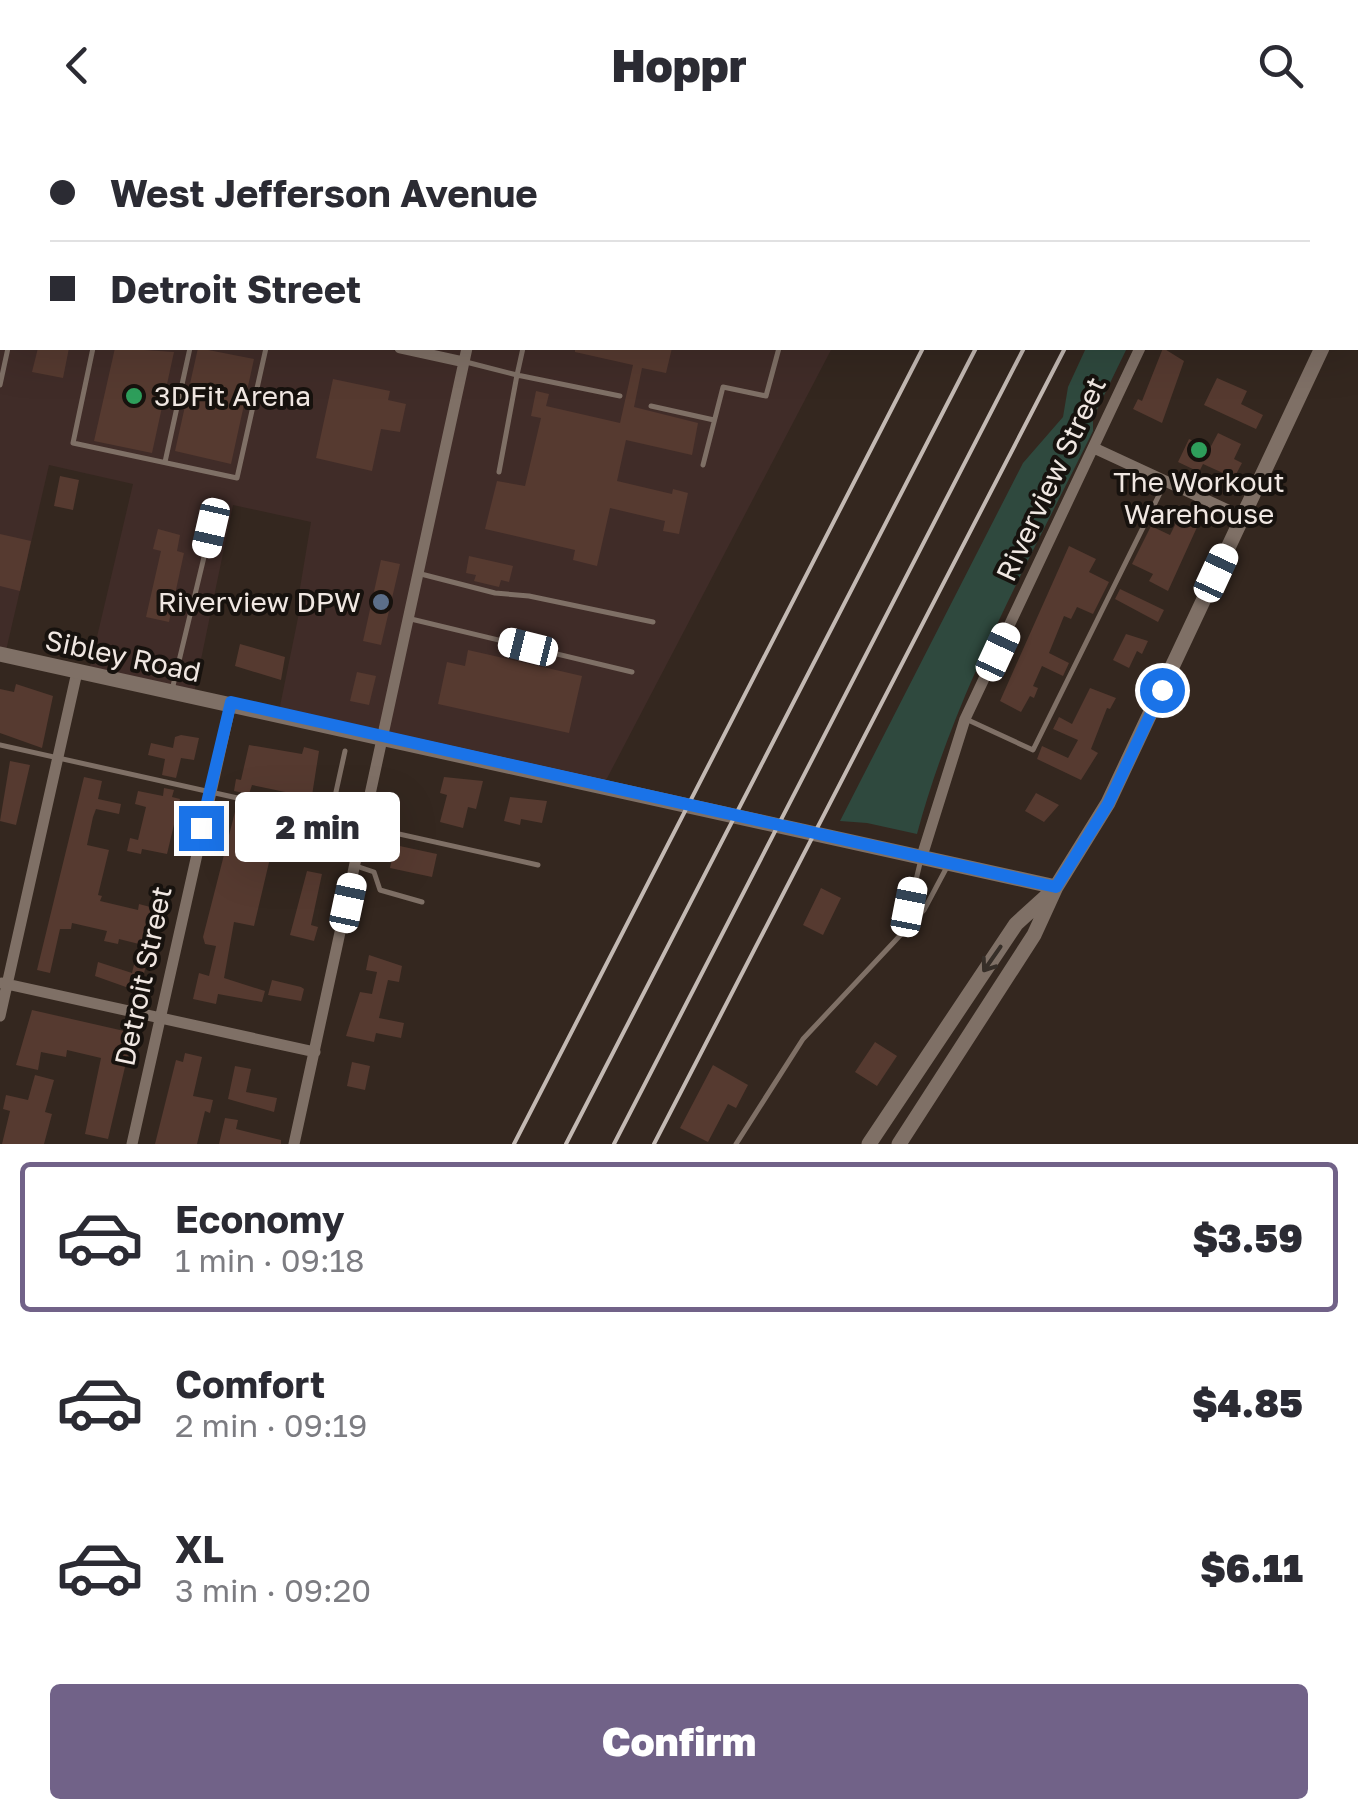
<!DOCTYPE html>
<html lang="en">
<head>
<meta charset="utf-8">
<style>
	body { margin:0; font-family:"Golos Text",sans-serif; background:#f7f7f7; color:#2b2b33; height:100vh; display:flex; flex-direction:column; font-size:38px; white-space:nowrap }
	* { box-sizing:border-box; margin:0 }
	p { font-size:32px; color:#7c7c81 }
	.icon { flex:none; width:55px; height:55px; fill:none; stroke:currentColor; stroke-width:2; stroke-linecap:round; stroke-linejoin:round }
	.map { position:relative; height:1014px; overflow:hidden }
	.panel { display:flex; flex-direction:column; background:#fff; flex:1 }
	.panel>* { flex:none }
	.hud { position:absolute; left:0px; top:0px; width:1360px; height:220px; box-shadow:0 10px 40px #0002; display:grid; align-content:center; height:220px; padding:0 50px; background:#fff }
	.end { position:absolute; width:45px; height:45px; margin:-22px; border:12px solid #1a73e8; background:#fff; box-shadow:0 0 0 5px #fff }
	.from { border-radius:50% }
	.bubble { position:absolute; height:70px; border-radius:10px; background:#fff; box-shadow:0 10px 40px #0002; font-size:32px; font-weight:800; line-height:70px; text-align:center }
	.car { position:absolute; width:30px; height:60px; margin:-30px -15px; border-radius:12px; box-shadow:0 0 8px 2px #0007; background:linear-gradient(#fff 24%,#345 0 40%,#fff 0 76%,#345 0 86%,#fff 0) }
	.hud b { display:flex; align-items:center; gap:35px; height:95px; font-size:38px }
	.hud b+b { border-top:2px solid #e1e1e2 }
	.hud i { width:25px; height:25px; background:#2b2b33 }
	ul { padding:18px 0 0; list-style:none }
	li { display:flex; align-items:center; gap:30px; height:150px; margin:0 20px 15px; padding:0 30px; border:5px solid transparent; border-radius:10px }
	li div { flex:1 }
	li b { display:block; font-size:38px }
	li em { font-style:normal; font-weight:800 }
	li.current { border-color:#716288 }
	li>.icon { width:90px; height:90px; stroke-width:1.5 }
	.primary-button { display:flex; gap:20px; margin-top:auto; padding:20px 50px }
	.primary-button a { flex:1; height:115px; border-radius:10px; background:#716288; color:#fff; font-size:40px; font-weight:800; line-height:115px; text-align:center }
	header { display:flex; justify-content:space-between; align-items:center; height:130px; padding:0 50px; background:#fff; font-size:45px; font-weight:800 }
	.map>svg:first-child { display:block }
</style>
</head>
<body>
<header><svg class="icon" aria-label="back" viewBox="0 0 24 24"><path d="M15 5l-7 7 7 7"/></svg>Hoppr<svg class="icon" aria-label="search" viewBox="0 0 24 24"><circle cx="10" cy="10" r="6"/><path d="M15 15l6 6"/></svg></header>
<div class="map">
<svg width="1358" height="1014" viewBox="0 0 1358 1014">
	<rect width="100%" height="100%" fill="#34271f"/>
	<!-- industrial -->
	<path fill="#402c28" d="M0,0H945L2,2V218H832L603,656L278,586L299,483L296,482L311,392L233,375L193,568L88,545L133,354L49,335L5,525L0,524Z"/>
	<!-- green -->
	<path fill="#2f493e" d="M1086,218H1127L1093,288V301C1028,433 955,562 917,704L867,693L840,691L1023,333L1063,287L1068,257Z"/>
	<!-- building -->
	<path fill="#563a30" d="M38,218H69L63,248L32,242Z
		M115,218L174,222L152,323L94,311Z
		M198,218L254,229L231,334L175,321Z
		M575,218H672L666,243L642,238L634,277L698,293L692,325L626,310L617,351L672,364L673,359L688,363L679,404L663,401L665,391L610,378L597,436L573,430L575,420L485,399L497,351L525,356L541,288L531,286L536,261L549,264L546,276L620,293L633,235L575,222Z
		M1163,218L1184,231L1162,293L1133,279L1138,269L1142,271Z
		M1217,248L1247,261L1241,274L1263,285L1256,299L1204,275Z
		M333,249L390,261L388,270L406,274L400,302L381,299L372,341L316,328Z
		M1218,303L1241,314L1234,329L1242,333L1234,348L1203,334L1199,342L1178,332L1189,309L1210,318Z
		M60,346L79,350L73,380L54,376Z
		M1185,375L1203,384L1168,461L1149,451L1153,444L1132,434L1151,396L1170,405Z
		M158,399L180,405L177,421L184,423L169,492L146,487L161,421L153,419Z
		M0,404L31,411L20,461L0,456Z
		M1069,416L1096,429L1089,442L1109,452L1093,484L1077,477L1071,489L1064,486L1049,523L1069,533L1063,546L1042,536L1033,556L1038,558L1034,568L1030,566L1021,582L1000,571Z
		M469,426L513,436L509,452L501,450L499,457L474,451L476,445L466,443Z
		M381,430L400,434L381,515L363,511Z
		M1120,459L1164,480L1158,492L1115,469Z
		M1126,504L1148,511L1142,524L1137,521L1129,538L1113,530Z
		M240,514L285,527L281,550L235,536Z
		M468,520L582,546L569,603L438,574L447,532L465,536Z
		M357,542L376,546L369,575L350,571Z
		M16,554L53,566L42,618L0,603V559L14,562Z
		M1090,558L1116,568L1110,579L1107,578L1091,619L1098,623L1081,650L1037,629L1042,616L1068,628L1078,610L1053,599L1059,587L1072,594Z
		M181,605L199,608L194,630L181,628L176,648L162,645L165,629L148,625L151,613L173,618L175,607Z
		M249,615L302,624L304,617L319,621L310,678L288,673L290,663L252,655L249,664L234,661L236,649L241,650Z
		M10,631L30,635L16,695L0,691Z
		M84,647L102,651L98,669L121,674L119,684L96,679L93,687L87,715L109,720L98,765L102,766L100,771L138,780L139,774L158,779L140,862L95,846L98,832L132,843L139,814L119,809L118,814L104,811L107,801L72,793L71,799H60L50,843L37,840Z
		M444,647L483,651L476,679L468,677L463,698L440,692L447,665L440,663Z
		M164,658L174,660L172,667L180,669L167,724L142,719L141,724L127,721L130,708L138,710L146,677L135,674L138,661L163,666Z
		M1036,663L1059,675L1044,692L1025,681Z
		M510,667L547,671L542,693L521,689L520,695L504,691Z
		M237,674L246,676L245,681L279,690L254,796L234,792L224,848L265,861L262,872L218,864L216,874L193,869L199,843L209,846L216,816L205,814L203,807Z
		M305,697L334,703L330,720L306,715L307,710L302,708Z
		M395,715L437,724L432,747L390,738Z
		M307,741L322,744L311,795L318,797L314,811L290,805Z
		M821,758L841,768L823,805L803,795Z
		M369,825L402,836L399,852L388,850L379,888L404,893L401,908L376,903L374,912L346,906L360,862L372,864L377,842L366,840Z
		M272,850L301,857L304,859L301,871L268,865Z
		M32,880L133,903L108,1009L85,1004L101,928L67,920L66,927L41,922L38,940L16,935Z
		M875,912L897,926L877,956L855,942Z
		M185,923L202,927L193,966L213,970L210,983L205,981L197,1014H155L176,930L183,932Z
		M352,932L370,936L365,960L347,956Z
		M713,935L748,955L736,978L728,974L708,1012L680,998Z
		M235,936L251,939L246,962L277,968L274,982L228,969Z
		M35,945L54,950L45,982L52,984L44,1014H2L10,981L3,979L6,965L28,970Z
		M225,988L238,990L236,999L281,1010V1014H219Z"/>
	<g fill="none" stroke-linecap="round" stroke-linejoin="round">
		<!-- lane -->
		<path stroke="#7f7066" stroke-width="5" d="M12,2L13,0
			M47,2L48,0
			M1328,2L1329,0
			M0,55L2,45
			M93,218L73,313L237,348L266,218
			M523,218L517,245L620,266
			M466,232L517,245L499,342
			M0,255L8,218
			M651,276L714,290
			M165,332L190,218
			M703,335L723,257L766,266L779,218
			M421,444L495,463L529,466L653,492
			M411,489L632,542
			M172,560L211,398
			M968,590L1033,620L1165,353
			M0,615L538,735
			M330,689L345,621
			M356,736L374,742L380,760L422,772
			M905,796L921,729
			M736,1014L803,909L924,780L948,735"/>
		<!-- street -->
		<path stroke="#7f7066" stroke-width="11" d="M515,2V0
			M1241,2L1243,0
			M0,129L2,130
			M400,218L464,232
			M1094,318L1243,387
			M922,726L965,589L1140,218
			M2,853L315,922
			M0,886L77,542
			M132,1014L231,573
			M294,1014L467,218"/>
		<!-- secondary -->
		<path stroke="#7f7066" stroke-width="15" d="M1358,143V142
			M0,524L1056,757
			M869,1014L1016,794L1050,763
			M899,1014L1034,805L1056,757L1108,673L1322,218"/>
		<!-- rail -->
		<path stroke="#c3b9b3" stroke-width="4" d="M1034,2L1035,0
			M1087,2L1088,0
			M1135,2L1136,0
			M1176,2L1177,0
			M514,1014L923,218
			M566,1014L976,218
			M614,1014L1024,218
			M654,1014L1065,218"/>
	</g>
	<!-- one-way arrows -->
	<defs><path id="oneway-shaft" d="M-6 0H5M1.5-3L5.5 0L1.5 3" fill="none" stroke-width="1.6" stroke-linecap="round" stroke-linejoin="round" transform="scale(2.5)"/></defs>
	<use stroke="#362e28" href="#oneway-shaft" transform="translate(992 829) rotate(125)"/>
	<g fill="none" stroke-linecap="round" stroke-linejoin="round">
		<!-- route -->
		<path stroke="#1a73e8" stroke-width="12" d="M201,698L231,572L1056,757L1108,674L1162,560"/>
	</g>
	<!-- markers -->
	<g fill="#2e9e5b" stroke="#17120e" stroke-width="4">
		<circle cx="134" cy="266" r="10"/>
		<circle cx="1199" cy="320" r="10"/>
	</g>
	<circle fill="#5c6f8a" stroke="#17120e" stroke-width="4" cx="381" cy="472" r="10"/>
	<g text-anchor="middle" stroke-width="8" stroke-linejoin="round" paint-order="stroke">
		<!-- poi labels -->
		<g font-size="28" fill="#f0e7e2" stroke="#17120e" text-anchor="start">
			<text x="154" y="276">3DFit Arena</text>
			<text x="1199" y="362" text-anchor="middle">The Workout<tspan x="1199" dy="32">Warehouse</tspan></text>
			<text x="361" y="482" text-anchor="end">Riverview DPW</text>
		</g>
		<!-- street labels -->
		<g font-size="28" fill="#f0e7e2" stroke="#17120e">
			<text transform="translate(1051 349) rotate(-65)" y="10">Riverview Street</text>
			<text transform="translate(123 526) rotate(12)" y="10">Sibley Road</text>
			<text transform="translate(143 846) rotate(-78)" y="10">Detroit Street</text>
		</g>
	</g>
</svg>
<i class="end from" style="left:1162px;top:560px"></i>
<i class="end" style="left:201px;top:698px"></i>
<div class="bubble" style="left:235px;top:662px;width:165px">2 min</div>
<i class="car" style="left:211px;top:398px;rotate:193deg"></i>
<i class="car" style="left:1216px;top:443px;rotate:25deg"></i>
<i class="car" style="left:528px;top:517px;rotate:284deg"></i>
<i class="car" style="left:998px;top:522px;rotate:25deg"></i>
<i class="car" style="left:348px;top:773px;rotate:12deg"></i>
<i class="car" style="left:909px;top:777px;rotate:11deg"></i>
<div class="hud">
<b><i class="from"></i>West Jefferson Avenue</b>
<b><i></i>Detroit Street</b>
</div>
</div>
<section class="panel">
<ul>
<li class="current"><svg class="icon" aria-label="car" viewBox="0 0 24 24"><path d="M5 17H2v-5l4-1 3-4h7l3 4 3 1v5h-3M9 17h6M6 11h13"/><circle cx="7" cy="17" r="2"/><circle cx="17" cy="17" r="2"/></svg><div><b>Economy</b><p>1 min · 09:18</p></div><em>$3.59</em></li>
<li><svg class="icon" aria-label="car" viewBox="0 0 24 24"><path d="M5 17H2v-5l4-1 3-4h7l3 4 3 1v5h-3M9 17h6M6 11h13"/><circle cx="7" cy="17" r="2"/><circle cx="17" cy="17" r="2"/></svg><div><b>Comfort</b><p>2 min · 09:19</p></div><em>$4.85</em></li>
<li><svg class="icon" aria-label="car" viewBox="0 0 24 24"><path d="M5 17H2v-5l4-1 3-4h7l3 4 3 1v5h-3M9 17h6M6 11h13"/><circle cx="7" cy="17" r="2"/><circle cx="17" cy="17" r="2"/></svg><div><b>XL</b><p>3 min · 09:20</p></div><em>$6.11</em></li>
</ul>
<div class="primary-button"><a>Confirm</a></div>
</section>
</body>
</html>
